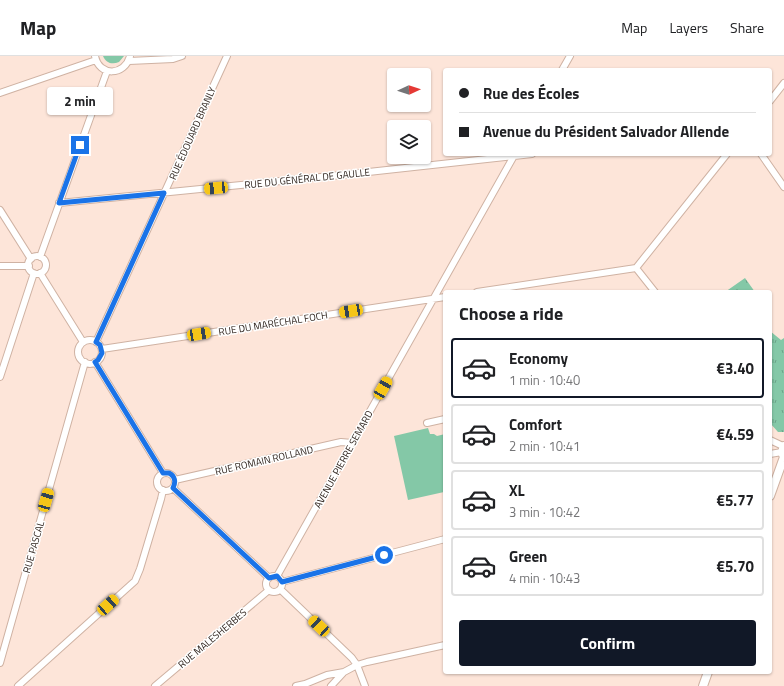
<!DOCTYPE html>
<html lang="en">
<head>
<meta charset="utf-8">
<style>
	body { margin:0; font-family:"Titillium Web",sans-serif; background:#f6f6f6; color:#202124; height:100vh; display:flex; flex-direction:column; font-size:15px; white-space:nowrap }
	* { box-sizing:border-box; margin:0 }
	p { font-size:13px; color:#757577 }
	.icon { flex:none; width:22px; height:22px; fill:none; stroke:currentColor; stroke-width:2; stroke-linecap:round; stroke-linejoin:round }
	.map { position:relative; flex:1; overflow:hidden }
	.drawer { position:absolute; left:443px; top:234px; width:329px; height:384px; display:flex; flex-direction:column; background:#fff; border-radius:4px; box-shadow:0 1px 3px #0004 }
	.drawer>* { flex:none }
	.banner { position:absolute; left:443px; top:12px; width:329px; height:88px; border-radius:4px; box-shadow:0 1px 3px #0004; display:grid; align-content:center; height:88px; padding:0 16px; background:#fff }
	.needle { width:26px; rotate:87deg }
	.buttons { position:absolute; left:387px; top:12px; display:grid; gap:8px }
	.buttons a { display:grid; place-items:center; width:44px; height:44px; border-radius:4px; background:#fff; box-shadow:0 1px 3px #0004; font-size:20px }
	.end { position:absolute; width:18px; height:18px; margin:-9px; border:5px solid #1a73e8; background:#fff; box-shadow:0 0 0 2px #fff }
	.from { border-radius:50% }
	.bubble { position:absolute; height:28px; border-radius:4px; background:#fff; box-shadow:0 1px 3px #0004; font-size:13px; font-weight:700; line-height:28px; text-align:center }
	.car { position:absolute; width:12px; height:24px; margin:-12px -6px; border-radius:5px; box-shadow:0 0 3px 1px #0007; background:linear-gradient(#f5c518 24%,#345 0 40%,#f5c518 0 76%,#345 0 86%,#f5c518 0) }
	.banner b { display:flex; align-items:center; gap:14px; height:38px; font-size:15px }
	.banner b+b { border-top:1px solid #e0e0e0 }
	.banner i { width:10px; height:10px; background:#202124 }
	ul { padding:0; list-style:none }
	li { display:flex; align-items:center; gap:12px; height:60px; margin:0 8px 6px; padding:0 8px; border:2px solid #e0e0e0; border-radius:4px }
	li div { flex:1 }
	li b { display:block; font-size:15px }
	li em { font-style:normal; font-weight:700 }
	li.current { border-color:#111827 }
	li>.icon { width:36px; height:36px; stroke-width:1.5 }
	h2 { padding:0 16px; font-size:18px; line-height:48px }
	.cta { display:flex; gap:8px; margin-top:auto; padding:8px 16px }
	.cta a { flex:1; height:46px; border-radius:4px; background:#111827; color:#fff; font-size:16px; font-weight:700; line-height:46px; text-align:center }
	header { display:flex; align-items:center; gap:24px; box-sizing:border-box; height:56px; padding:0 20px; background:#fff; border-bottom:1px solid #e0e0e0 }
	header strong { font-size:19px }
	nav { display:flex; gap:22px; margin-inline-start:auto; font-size:14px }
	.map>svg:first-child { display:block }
</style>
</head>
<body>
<header>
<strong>Map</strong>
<nav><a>Map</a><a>Layers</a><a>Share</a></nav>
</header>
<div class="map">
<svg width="784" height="630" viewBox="0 0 784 630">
	<defs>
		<pattern id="park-tufts" width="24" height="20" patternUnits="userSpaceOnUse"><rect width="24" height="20" fill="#84c8a7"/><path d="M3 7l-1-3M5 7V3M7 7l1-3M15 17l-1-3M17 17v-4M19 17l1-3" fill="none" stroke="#6ca287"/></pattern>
	</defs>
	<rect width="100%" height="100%" fill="#fde5d9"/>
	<!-- grass -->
	<path fill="#84c8a7" d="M103,0H124L119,6C112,9 106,7 103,0Z
		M428,372L430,378H434L437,380L445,378V440L444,436L408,444L394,380Z"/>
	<!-- park -->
	<path fill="url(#park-tufts)" d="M745,222L755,236H725Z
		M770,275L781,284L784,282V376H778L770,367Z"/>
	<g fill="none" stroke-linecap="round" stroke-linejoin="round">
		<!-- street casing -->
		<g stroke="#cfb2a3" stroke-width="8">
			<path id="street" d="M95,0C99,21 125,20 130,0
				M129,5L173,3L182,0
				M562,14L570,0
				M0,37L96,4
				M770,45L784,27
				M761,98L784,131
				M59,147L341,119L532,98
				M0,154L31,203
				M28 209a9 9 0 1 1 18 0a9 9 0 1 1-18 0Z
				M40,201L107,15
				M0,210H29
				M636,212L727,98
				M636,212L655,236
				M40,217L83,286
				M477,236L636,212
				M78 296a12 12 0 1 1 24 0a12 12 0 1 1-24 0Z
				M96,286L227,0
				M102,293L445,241
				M95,306L163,417
				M0,321L34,217
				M427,367L445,363
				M770,384L783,390
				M770,398L782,396
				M157 426a9 9 0 1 1 18 0a9 9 0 1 1-18 0Z
				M175,424L341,386L352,387
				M173,432L269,522
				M277,520L515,98
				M266 528a8 8 0 1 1 16 0a8 8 0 1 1-16 0Z
				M282,526L445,483
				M280,533L352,602L357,609L365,630
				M0,607L85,306
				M18,630L135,525L140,513L161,443L163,434
				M155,630L269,534
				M296,630L305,628L327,619L344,616L357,609L367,606L445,589
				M331,630L344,616"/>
		</g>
		<!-- secondary casing -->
		<g stroke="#cfb2a3" stroke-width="10">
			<path id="secondary" d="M784,390L782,396L784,401
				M770,440L784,401
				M703,630L708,616"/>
		</g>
		<!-- street -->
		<use href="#street" stroke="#fff" stroke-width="6"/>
		<!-- secondary -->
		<use href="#secondary" stroke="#fff" stroke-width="8"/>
	</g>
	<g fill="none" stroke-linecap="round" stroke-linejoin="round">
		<!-- route -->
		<path stroke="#1a73e8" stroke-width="5" d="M80,89L59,147L164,137L96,286L100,289L102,297L98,304L95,306L163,417H169C175,420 176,426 173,432L269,522L277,520L282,526L384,499"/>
	</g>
	<g text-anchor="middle" stroke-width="3" stroke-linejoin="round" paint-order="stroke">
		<!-- street labels -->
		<g font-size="10" fill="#2f241e" stroke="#fff">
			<text transform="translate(192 77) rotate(-66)" y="4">RUE ÉDOUARD BRANLY</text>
			<text transform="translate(307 122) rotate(-6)" y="4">RUE DU GÉNÉRAL DE GAULLE</text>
			<text transform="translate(273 267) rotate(-9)" y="4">RUE DU MARÉCHAL FOCH</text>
			<text transform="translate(343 403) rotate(-61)" y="4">AVENUE PIERRE SEMARD</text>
			<text transform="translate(264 404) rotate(-13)" y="4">RUE ROMAIN ROLLAND</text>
			<text transform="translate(33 491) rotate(-74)" y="4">RUE PASCAL</text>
			<text transform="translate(212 582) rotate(-40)" y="4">RUE MALESHERBES</text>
		</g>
	</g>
</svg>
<div class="buttons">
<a><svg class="needle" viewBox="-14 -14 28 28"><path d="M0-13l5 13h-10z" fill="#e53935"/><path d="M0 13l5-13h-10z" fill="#757577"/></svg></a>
<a><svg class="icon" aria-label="layers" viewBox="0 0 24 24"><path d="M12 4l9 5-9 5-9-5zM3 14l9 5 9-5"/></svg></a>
</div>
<i class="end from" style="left:384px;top:499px"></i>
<i class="end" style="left:80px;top:89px"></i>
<div class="bubble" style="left:47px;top:31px;width:66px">2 min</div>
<i class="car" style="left:216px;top:132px;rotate:265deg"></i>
<i class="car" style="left:351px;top:255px;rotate:261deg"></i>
<i class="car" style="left:199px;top:278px;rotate:81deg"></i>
<i class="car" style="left:383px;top:332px;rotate:30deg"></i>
<i class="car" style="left:46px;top:444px;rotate:16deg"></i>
<i class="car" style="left:108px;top:549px;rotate:48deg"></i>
<i class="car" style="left:319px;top:570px;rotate:313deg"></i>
<div class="banner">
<b><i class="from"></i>Rue des Écoles</b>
<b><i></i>Avenue du Président Salvador Allende</b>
</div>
<section class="drawer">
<h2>Choose a ride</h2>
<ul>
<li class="current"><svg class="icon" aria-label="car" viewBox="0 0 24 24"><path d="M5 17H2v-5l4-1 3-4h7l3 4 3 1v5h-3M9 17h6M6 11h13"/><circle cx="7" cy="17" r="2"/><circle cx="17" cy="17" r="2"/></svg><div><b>Economy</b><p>1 min · 10:40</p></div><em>€3.40</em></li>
<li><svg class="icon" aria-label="car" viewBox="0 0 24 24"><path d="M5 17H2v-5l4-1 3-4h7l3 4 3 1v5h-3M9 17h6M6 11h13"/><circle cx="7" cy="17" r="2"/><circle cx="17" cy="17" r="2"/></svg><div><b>Comfort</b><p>2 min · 10:41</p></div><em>€4.59</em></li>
<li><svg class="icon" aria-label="car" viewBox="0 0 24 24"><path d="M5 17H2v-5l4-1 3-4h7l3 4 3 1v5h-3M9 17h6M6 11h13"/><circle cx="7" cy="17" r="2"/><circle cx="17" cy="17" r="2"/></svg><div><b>XL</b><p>3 min · 10:42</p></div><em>€5.77</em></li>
<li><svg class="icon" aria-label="car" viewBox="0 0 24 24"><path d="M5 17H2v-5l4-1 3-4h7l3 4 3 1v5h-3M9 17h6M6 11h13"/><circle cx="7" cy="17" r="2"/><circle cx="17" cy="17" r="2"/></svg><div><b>Green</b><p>4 min · 10:43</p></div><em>€5.70</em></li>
</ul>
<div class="cta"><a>Confirm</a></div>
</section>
</div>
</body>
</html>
